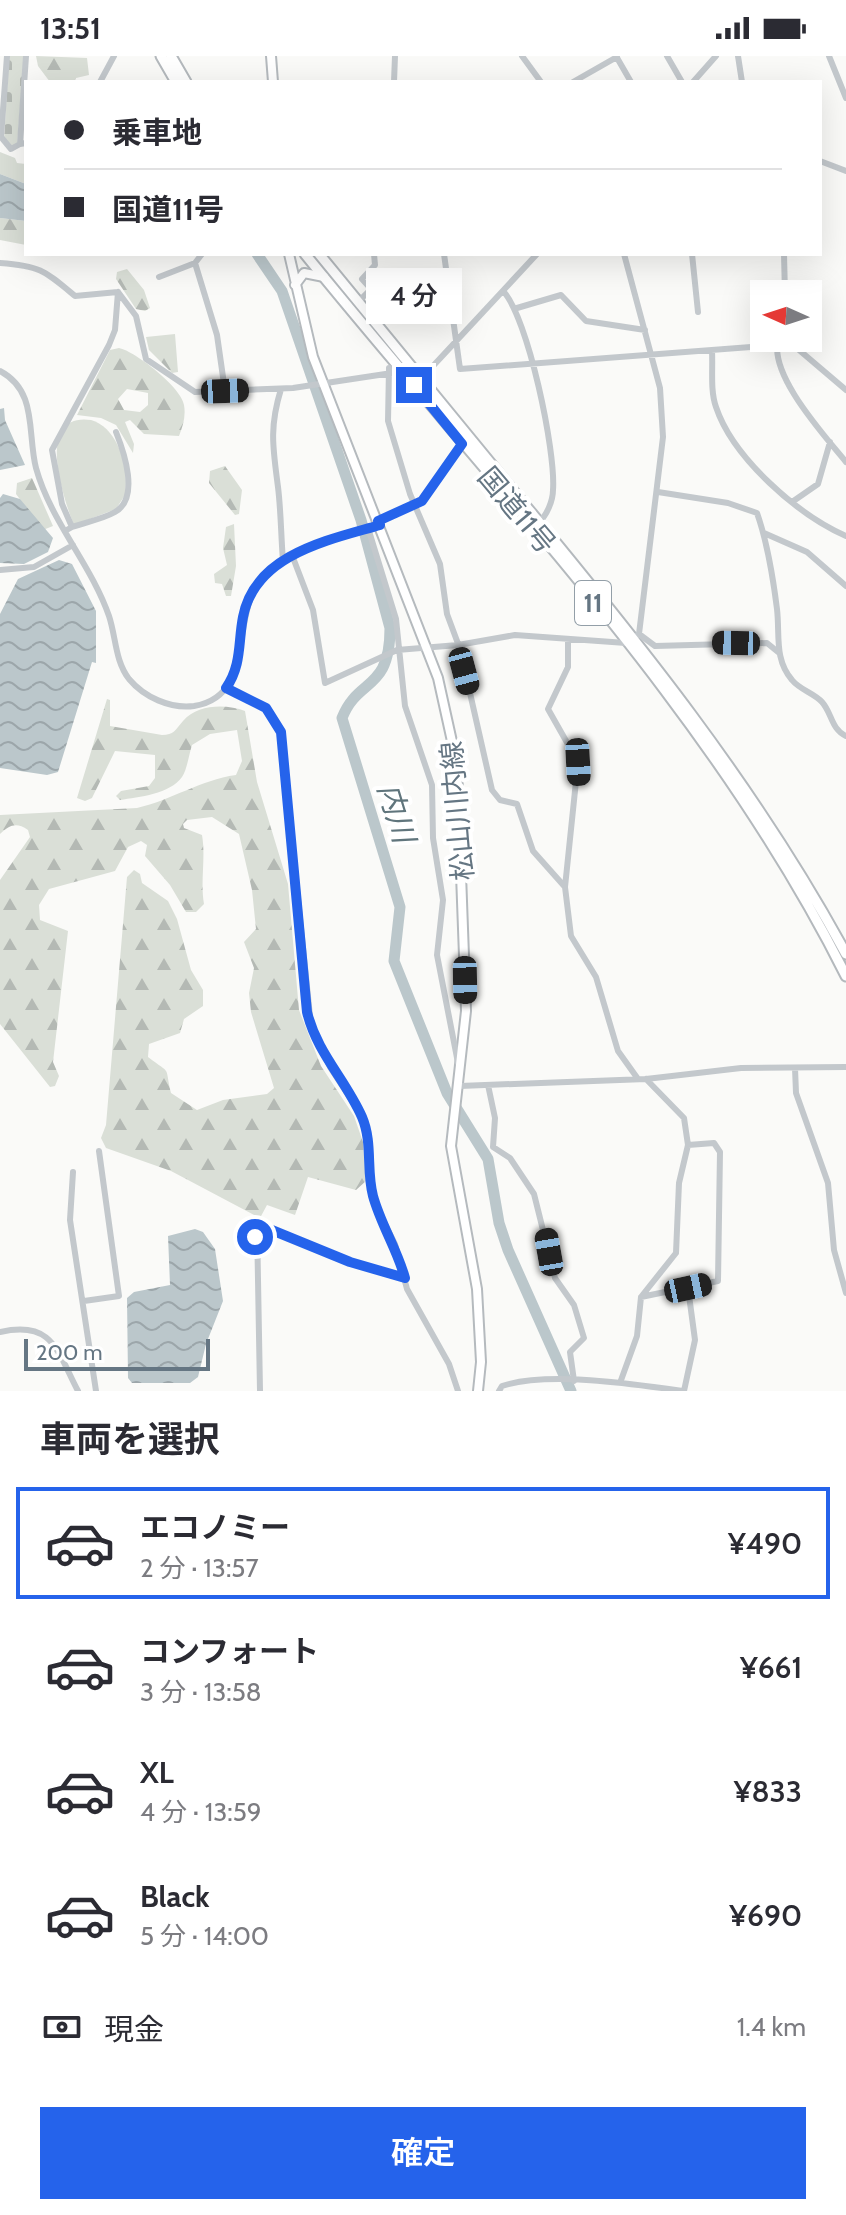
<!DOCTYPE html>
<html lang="ja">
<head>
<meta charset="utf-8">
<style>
	body { margin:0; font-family:Cabin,"Noto Sans JP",sans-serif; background:#f7f7f7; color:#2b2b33; height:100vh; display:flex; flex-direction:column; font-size:30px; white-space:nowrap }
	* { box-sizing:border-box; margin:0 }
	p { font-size:26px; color:#7c7c81 }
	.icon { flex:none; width:44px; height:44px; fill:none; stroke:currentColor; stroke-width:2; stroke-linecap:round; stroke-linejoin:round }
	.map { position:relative; height:1335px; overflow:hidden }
	.sheet { display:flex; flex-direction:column; background:#fff; flex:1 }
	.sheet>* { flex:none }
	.banner { position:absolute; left:24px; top:24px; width:798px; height:176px; border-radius:0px; box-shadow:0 8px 32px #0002; display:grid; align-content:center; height:176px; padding:0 40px; background:#fff }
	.needle { width:52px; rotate:273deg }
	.fabs { position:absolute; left:750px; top:224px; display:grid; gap:16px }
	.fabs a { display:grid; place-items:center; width:72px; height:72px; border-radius:0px; background:#fff; box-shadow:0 8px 32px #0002; font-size:40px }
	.scale { position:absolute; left:24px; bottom:20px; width:186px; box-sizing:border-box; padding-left:8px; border:4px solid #657683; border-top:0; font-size:22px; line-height:28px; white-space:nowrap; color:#657683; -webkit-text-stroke:6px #fff; paint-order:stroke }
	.end { position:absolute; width:36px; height:36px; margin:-18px; border:10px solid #2563eb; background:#fff; box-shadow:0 0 0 4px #fff }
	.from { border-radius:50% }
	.bubble { position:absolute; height:56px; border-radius:0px; background:#fff; box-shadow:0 8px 32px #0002; font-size:26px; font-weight:600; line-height:56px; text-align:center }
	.car { position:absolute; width:24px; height:48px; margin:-24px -12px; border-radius:10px; box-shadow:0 0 6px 2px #0007; background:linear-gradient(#222 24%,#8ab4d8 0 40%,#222 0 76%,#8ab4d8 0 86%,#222 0) }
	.banner b { display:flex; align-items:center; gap:28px; height:76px; font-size:30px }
	.banner b+b { border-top:2px solid #e1e1e2 }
	.banner i { width:20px; height:20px; background:#2b2b33 }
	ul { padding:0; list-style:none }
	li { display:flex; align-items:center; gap:24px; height:112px; margin:0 16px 12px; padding:0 24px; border:4px solid transparent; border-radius:0px }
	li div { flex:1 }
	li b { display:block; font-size:30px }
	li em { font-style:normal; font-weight:600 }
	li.selected { border-color:#2563eb }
	li>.icon { width:72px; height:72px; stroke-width:1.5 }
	h2 { padding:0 40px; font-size:36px; line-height:96px }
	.pay { display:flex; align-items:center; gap:20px; height:88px; padding:0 40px; font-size:30px }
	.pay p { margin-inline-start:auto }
	.button { display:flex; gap:16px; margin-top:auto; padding:16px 40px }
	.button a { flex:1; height:92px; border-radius:0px; background:#2563eb; color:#fff; font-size:32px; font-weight:600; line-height:92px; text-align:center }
	.status { display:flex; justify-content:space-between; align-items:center; height:56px; padding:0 40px; background:#fff; direction:ltr }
	.status svg { height:22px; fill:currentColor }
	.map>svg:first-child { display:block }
</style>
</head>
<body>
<div class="status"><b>13:51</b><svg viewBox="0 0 49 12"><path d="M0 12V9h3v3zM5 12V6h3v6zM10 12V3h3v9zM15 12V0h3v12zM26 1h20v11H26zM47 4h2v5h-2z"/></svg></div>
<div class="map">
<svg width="846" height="1335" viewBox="0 0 846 1335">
	<defs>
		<pattern id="forest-firs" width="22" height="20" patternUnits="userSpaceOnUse" patternTransform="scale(2)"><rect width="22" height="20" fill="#dadfd7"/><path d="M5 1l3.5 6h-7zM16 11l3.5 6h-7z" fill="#b4b9b4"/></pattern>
		<pattern id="cemetery-stones" width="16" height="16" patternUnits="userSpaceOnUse" patternTransform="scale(2)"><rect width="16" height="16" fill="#dadfd7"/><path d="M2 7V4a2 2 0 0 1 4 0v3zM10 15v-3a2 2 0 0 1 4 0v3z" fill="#b4b9b4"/></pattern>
		<pattern id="water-waves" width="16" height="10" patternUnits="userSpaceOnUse" patternTransform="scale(2)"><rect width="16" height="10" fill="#bbc7cb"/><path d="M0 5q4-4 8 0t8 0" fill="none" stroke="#9ca6aa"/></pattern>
	</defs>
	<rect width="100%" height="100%" fill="#fafaf8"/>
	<!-- forest -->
	<path fill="url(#forest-firs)" fill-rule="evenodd" d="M36,0L87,2L89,19L76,22L74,26H50L38,10Z
		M0,96L15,102L17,107L26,108V128L0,118Z
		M0,162L26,165V189L0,184Z
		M127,213L144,234L150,252L145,255L136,253L116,223L117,216Z
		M175,278L178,316L172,317L149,294L146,281Z
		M119,292C135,295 182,332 184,349C186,360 183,370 179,380L144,378L130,364L125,366L134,388L133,397L116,369L101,362L77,359L110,294ZM127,333L148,337V349L140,356L124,354L118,343Z
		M225,410L242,434L239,458L235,459L209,427L210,415Z
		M32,422L53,470L43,474L16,438L17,427Z
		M234,468L236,510L231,540H226L222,528L215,527L214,518L227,509L223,492L226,471Z
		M107,643L110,644V670L162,679C174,679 175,674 183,665C198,648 226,648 245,655L257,726L288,828L299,954L321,1010L354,1060L363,1086L366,1125L356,1134L308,1121L295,1159L267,1149L260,1162L171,1115L106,1092L101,1082L106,1069L127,821L134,814L140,818L142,827L168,845L177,863L191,914L203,934V950L184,963L180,977L149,988L148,1001C173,1020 164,1008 171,1037L197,1054L223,1044L267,1038L274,1032L251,956L249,937L254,912L244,886L256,873L252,834L239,778L212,761L187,764L183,768L184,772L202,779C206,802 200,825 204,848L196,856H186L170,829L145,800L147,789L141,785L128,791L115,815L49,833L39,849L40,864L68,875L53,1006L59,1020L55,1030L50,1031L0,968V824L30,781L28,774C16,766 10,769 0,778V759L137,752C172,744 200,724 236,719L242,705L237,674L210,678L192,689C189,698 187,714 182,721C170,738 139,741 120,744L116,740L121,735L149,730L155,722V699L115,695L92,742L85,745L77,742Z"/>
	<!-- cemetery -->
	<path fill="url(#cemetery-stones)" d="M9,0H24L17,90L11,91L4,84Z"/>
	<!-- garden -->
	<path fill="#dadfd7" d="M91,364C119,372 129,413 125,439L116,453L74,469C63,442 34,356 91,364Z"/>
	<!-- water -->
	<path fill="url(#water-waves)" d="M0,118L26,128V165L0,162Z
		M4,352L5,364L25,409L0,414V353Z
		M3,438L20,443L53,482L48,496L24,508L0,507V442Z
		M59,504L72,508L96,555V607L92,606L58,716L47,719L0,712V558L18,523Z
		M195,1173L203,1176L215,1193L223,1245L206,1288L198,1321L190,1327H132L128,1322L127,1242L134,1236L170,1229L168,1180Z"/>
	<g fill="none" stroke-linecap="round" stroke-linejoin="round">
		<!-- river -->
		<path stroke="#bbc7cb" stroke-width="11" d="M257,198L282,235L361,464L390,572C390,636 358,621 342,662L400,851L394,905L447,1037L488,1103L499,1167L508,1194L571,1335"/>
		<!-- major casing -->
		<g stroke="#b5babe" stroke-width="12">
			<path id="major" d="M271,0L273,26
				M289,198L313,301L438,622L457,708L466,955L451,1090L477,1233L481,1306L478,1335
				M295,229L304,217L324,221"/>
		</g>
		<!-- highway casing -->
		<g stroke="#b4b9bd" stroke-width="13">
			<path id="highway" d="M161,0L176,26
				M171,0L186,26
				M305,198C493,431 711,650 846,920
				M319,198C384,277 449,357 515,437C636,583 755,730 846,898"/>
		</g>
		<!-- minor -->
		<path stroke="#c3c8cc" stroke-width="6" d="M7,0L1,81L11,93L20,88
			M26,0L20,88L26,87
			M522,0L541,26
			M616,0L631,26
			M667,0L682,26
			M738,0L742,26
			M829,0L846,42
			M100,26L114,0
			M394,26L395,0
			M573,26L617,1
			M693,26L716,0
			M820,105L846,115
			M444,198L460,313L792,288L846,334
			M692,198L698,256
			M784,198L785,238
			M0,207C41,210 45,215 75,240L118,236
			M195,207L217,279L225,335
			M159,221L195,207L202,198
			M371,233L362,223L375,209L374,198
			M503,235C528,261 556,396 553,434C553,444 547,460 538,467
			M118,236L136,260L146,303L195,336L293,332L392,317
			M358,246L371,233L448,231
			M517,252L561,239L586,265L645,274
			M779,282C766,316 825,380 846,406
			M712,295C713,313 710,334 716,351C733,402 798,459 846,480
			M389,312L388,365L410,438L440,508L447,558L460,593L492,734L500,744L517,748L533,795L565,831L571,880L596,921L618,995L638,1023
			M0,315C38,335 27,377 36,412C51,466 91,508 109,560C116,581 115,605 129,623C144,641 170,653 194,650C258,640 228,557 264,520C295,489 339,481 380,469
			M420,324L537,198
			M281,333C269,372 273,392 278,431C281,455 281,481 283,505
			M658,436L728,447L757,457C768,488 773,521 777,553C780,579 774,603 792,624C800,634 814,637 822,646C832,657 831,673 846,680
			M792,446L818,428L830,386
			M378,465L422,445L462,388
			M72,471C86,466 103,463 115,456C140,442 124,396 116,376
			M368,472L396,563L405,650L432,729L433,782L443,844L437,899L458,1007
			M65,475L72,471L62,448L52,394L109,289L115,274L118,236
			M764,477L807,496L846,530
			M292,499L313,554L325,627L397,594L458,589L515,579L626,587L639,578L663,381L660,332L624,198
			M0,514L34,511L73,489
			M639,578L655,590L767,587L778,596
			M226,632L266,652L281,676L311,970L330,1011L362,1060L368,1079L371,1131L378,1154L395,1188L407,1233L449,1308L458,1335
			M565,831L578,706L548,653L568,611V585
			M795,1012L796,1037L828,1127L834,1194L846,1237
			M488,1029L495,1062L493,1091L510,1102L534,1138L555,1222L574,1249L584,1282L570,1296L574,1325
			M460,1030L646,1023L741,1012L846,1011
			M73,1116L70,1164L96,1335
			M641,1241L718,1225L720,1096L714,1087L688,1089
			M84,1245L119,1240L99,1095
			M0,1276C53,1264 57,1295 78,1335
			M620,1327L637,1280L641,1241L676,1197L679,1127L688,1089L684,1062L646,1023
			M260,1335L257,1168L350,1206L405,1222
			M499,1335L502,1330C548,1315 635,1328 683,1335
			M684,1335L695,1284L688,1232"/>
		<!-- major -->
		<use href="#major" stroke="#fff" stroke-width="8"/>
		<!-- highway -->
		<use href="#highway" stroke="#fff" stroke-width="9"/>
	</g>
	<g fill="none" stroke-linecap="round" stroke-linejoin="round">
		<!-- route -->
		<path stroke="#2563eb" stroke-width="10" d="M255,1181L257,1168L350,1206L405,1222C397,1193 381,1169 373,1140C366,1114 373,1087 362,1061C345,1023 317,997 307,956L281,676L266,652L226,632C242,609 238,586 243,561C255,498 329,484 380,469L378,465L422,445L462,388L414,329"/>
	</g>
	<g text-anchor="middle" stroke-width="8" stroke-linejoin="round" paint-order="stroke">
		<!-- shield labels -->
		<rect fill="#fff" stroke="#939fa8" stroke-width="2" x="575" y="525" width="36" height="44" rx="6"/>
		<g font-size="26" font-weight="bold" fill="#657683">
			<text x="593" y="556">11</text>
		</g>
		<!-- street labels -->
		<g font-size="28" fill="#657683" stroke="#fff">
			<text transform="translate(517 454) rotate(50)" y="10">国道11号</text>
			<text transform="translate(457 755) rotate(-95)" y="10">松山川内線</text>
		</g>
		<!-- water labels -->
		<g font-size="30" font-style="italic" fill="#60757c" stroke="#fff">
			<text transform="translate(396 757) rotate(73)" y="10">内川</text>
		</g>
	</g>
</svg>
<div class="fabs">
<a><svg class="needle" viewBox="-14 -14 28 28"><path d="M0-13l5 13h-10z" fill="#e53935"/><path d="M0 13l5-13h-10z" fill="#7c7c81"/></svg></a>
</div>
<div class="scale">200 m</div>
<i class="end from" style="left:255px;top:1181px"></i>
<i class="end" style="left:414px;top:329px"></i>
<div class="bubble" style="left:366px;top:212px;width:96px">4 分</div>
<i class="car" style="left:225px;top:335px;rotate:88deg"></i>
<i class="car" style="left:736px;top:587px;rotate:271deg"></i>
<i class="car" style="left:464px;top:615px;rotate:165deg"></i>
<i class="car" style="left:578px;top:706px;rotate:177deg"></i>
<i class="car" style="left:465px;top:924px;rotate:179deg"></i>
<i class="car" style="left:549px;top:1196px;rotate:350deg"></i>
<i class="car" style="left:688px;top:1232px;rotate:78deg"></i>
<div class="banner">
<b><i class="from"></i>乗車地</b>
<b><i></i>国道11号</b>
</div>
</div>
<section class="sheet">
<h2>車両を選択</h2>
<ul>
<li class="selected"><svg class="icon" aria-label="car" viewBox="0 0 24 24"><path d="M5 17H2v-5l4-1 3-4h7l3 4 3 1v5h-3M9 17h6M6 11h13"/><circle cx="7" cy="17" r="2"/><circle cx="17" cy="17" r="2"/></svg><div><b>エコノミー</b><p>2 分 · 13:57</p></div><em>¥490</em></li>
<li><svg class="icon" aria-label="car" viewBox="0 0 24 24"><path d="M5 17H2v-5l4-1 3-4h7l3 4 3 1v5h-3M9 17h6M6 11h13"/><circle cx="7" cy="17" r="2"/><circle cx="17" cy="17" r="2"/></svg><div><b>コンフォート</b><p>3 分 · 13:58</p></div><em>¥661</em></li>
<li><svg class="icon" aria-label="car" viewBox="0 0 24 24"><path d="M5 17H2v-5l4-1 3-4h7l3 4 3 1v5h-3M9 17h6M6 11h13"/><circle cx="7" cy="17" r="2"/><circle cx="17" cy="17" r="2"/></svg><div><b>XL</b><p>4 分 · 13:59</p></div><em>¥833</em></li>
<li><svg class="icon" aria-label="car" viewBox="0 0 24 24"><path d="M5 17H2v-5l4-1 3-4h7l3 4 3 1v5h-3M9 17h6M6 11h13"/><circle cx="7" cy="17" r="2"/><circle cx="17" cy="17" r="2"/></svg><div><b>Black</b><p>5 分 · 14:00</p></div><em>¥690</em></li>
</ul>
<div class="pay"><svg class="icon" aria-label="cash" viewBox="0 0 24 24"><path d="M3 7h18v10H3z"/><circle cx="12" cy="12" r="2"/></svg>現金<p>1.4 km</p></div>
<div class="button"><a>確定</a></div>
</section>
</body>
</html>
